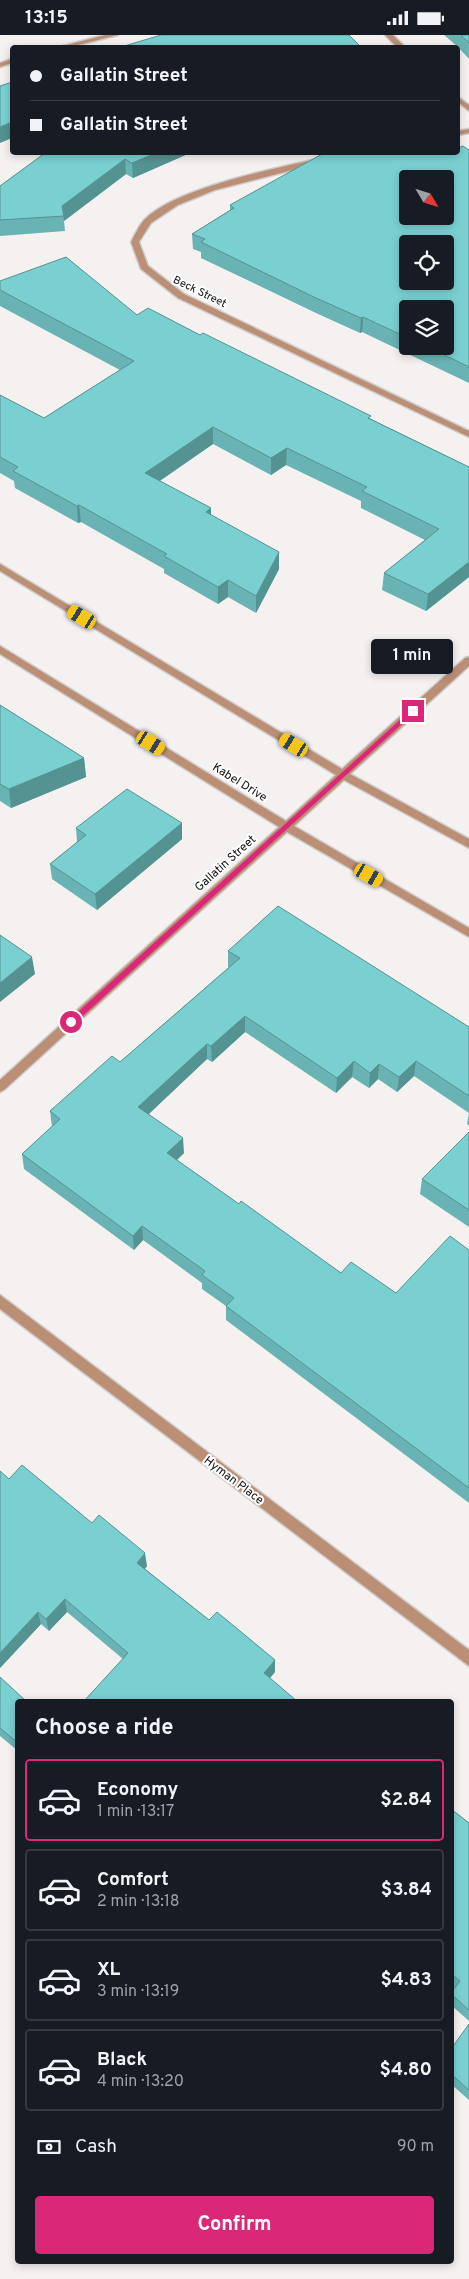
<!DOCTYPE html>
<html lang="en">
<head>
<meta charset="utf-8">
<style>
	body { margin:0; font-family:Overpass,sans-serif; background:#20242c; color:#f1f3f6; height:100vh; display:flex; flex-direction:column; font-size:19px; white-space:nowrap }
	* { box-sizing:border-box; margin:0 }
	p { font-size:16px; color:#9ea1a6 }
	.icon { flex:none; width:28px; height:28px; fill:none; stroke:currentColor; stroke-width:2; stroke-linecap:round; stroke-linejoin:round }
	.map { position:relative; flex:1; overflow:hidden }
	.details { position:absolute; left:15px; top:1664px; width:439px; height:565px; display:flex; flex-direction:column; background:#171b24; border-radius:5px; box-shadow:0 2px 8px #0003 }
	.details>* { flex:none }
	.top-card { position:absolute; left:10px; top:10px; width:450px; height:110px; border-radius:5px; box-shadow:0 2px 8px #0003; display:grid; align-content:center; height:110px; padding:0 20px; background:#171b24 }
	.needle { width:32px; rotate:128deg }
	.tools { position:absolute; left:399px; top:135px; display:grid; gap:10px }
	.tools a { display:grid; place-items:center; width:55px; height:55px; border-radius:5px; background:#171b24; box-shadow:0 2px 8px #0003; font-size:25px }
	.end { position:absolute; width:22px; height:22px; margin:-11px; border:6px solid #db2777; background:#fff; box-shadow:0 0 0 2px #fff }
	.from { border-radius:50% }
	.bubble { position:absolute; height:35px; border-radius:5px; background:#171b24; box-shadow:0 2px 8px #0003; font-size:16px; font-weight:700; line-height:35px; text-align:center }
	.car { position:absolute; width:15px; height:30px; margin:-15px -8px; border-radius:6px; box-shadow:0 0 4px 1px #0007; background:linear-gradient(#f5c518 24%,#345 0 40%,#f5c518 0 76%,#345 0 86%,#f5c518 0) }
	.top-card b { display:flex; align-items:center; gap:18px; height:48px; font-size:19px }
	.top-card b+b { border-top:1px solid #363941 }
	.top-card i { width:12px; height:12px; background:#f1f3f6 }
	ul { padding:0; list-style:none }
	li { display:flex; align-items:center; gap:15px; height:82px; margin:0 10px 8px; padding:0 10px; border:2px solid #363941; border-radius:5px }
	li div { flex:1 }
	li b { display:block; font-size:19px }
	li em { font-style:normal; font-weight:700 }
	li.on { border-color:#db2777 }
	li>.icon { width:45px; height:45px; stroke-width:1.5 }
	h2 { padding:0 20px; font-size:22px; line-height:60px }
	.pay { display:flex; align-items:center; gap:12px; height:55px; padding:0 20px; font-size:19px }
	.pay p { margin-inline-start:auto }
	.primary-button { display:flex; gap:10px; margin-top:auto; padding:10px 20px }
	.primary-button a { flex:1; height:58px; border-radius:5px; background:#db2777; color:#fff; font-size:20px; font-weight:700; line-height:58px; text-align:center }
	.status { display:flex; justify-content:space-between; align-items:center; height:35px; padding:0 25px; background:#171b24; direction:ltr }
	.status svg { height:14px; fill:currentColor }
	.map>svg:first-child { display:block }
</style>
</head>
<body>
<div class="status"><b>13:15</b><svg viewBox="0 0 49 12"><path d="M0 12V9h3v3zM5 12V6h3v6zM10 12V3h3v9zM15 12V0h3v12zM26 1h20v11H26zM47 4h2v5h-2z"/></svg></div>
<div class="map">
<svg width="469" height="2244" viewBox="0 0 469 2244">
	<rect width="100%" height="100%" fill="#f5f1f0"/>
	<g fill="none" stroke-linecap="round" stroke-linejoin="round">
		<!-- minor casing -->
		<g stroke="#d0cdcc" stroke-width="3">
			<path id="minor" d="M105,0H118L70,12H59Z
				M385,0H393L405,12H397Z
				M12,24V28L0,32V28Z
				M458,62L469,70V76L458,67Z
				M469,94V98L458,100V96Z
				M317,124H320V128L215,155L178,170L151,188L139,207L148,231L184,259L469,396V402L178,263L141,234L131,207C135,200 139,190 145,184C177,153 272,134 317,124Z
				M0,529L342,734L465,623L469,622V631L350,739L469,804V813L344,745L294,791L469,893V902L287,797L4,1055L0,1057V1045L279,792L0,619V611L286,786L336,740L0,536Z
				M0,1260L469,1615V1631L0,1274Z"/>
		</g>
		<!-- minor -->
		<use href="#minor" fill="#bb8f76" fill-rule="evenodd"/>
	</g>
	<!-- wall -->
	<path fill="#69b3b4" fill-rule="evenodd" d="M444,0H469V24L458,12Z
		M469,115V348L362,297L360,298L316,278L201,223V217L193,214L192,199L230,175V170ZM408,274L445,311H408Z
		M45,118H190L133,143L126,139L64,186L65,196L0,201V151Z
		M0,246L137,280L200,300L469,432V542L426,576L382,555L384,538L425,505L361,473V466L286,430L271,440L213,409L160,446L211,473V480L279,534L256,578L228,562L218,569L164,538V534L81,487L78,488L15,453L14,446L0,438V360L44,383L120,335L0,271Z
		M0,670L84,723L86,742L11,773L0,766Z
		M182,788V804L97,875L52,844L50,829L77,807L76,793Z
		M228,916L469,992V1090L467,1089L469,1078L414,1041L397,1057L378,1044L369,1053L352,1042L336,1058L245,997L212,1027L207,1024L149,1079L184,1118L177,1125L239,1169L341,1238L396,1258L469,1215V1468L226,1285V1271L202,1254V1248L143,1205L134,1215L24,1134L22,1119L52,1092L50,1076L120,1027L229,932H228Z
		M469,1097V1192L420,1159L422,1144Z
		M9,1444L92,1488L147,1531L145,1534L275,1637L270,1643L123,1624L67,1577L49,1596L41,1589L0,1633Z
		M0,1642L18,1666V1716L0,1701Z
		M451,1774L469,1788V1986L451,1970V1958L455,1953L451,1950Z
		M469,1989V2065L451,2049V2014Z"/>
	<!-- shaded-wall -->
	<path fill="#559292" d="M12,87V103L0,108V92Z
		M156,118H190L133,143L132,128Z
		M125,124L126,139L64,186L62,171Z
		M363,282L362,297L360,298L361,283Z
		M213,392V409L146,455L145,438Z
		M287,413L286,430L271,440V423Z
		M79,470L81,487L78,488L77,471Z
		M211,473V490L206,477Z
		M279,517V534L256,578V561Z
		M469,527V542L426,576L428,559Z
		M228,545V562L218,569V552Z
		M84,723L86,742L11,773L9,754Z
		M182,788V804L97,875L95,859Z
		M32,922L35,939L0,967V948Z
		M245,981V997L212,1027L211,1011Z
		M207,1009V1024L140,1087L138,1072Z
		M354,1026L352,1042L336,1058L337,1043Z
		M416,1026L414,1041L397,1057L399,1042Z
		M379,1029L378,1044L369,1053L370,1038Z
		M183,1103L184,1118L168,1133L167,1118Z
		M142,1191L143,1205L134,1215L133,1201Z
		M145,1518L147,1531L139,1541L137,1528Z
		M65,1564L67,1577L49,1596L46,1584Z
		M38,1577L41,1589L0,1633V1618Z
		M275,1625V1637L264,1650V1638Z"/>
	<!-- building -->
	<path fill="#7ad0d1" stroke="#559292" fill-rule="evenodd" d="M161,0H349L361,12H121Z
		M461,0H469V8Z
		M12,47V87L0,92V51Z
		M463,111L469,115V332L426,311H445V274H408V303L363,282L361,283L316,263L201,207L205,204L192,199L234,173L230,170L324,118H458V113ZM408,144H445V181H408ZM408,209H445V246H408Z
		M45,118H156L132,128L125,124L62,171L64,181L0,185V151Z
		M66,222L137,280L148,273L200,300L203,298L371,381L368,383L469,432V527L428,559L384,538L439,494L362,456L367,452L287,413L271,423L213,392L145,438L211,473L206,477L279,517L256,561L228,545L218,552L164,521L167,519L79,470L77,471L13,436L18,432L0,422V360L44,383L134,326L0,255V246Z
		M0,670L84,723L9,754L0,749Z
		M127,754L182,788L95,859L50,829L86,800L76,793Z
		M278,871L469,992V1061L416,1026L399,1042L379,1029L370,1038L354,1026L337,1043L245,981L211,1011L207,1009L138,1072L183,1103L167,1118L239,1169L241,1166L341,1238L351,1227L396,1258L450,1201L469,1215V1453L226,1271L234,1263L202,1240L205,1236L142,1191L133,1201L22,1119L60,1084L50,1076L112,1021L120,1027L240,923L228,916Z
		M0,900L32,922L0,948Z
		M469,1097V1175L422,1144Z
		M22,1430L92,1488L99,1480L145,1518L137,1528L209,1585L217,1577L275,1625L264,1638L297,1666H84L128,1618L65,1564L46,1584L38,1577L0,1618V1436L9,1444Z
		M0,1642L26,1666H18V1708L0,1693Z
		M451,1774L469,1788V1975L451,1959V1958L460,1946L451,1939Z
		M469,1989V2055L451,2039V2014Z"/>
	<!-- route -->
	<path fill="#db2777" d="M413,673L415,674V677L74,989H69V985Z"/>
	<g text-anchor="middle" stroke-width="4" stroke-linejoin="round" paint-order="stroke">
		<!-- far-street labels -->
		<g font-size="11" fill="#100f0e" stroke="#fff">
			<text transform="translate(200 256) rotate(26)" y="4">Beck Street</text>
		</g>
		<!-- street labels -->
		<g font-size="12" fill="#100f0e" stroke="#fff">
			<text transform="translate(240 747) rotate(32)" y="4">Kabel Drive</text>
			<text transform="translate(225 828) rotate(-42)" y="4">Gallatin Street</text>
			<text transform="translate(234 1445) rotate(37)" y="4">Hyman Place</text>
		</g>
	</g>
</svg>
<div class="tools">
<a><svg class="needle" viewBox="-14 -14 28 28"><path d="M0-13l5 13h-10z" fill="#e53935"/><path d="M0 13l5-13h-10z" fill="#9ea1a6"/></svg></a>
<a><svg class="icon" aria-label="locate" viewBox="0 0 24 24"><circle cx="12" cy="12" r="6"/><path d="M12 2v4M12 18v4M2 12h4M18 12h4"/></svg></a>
<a><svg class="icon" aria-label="layers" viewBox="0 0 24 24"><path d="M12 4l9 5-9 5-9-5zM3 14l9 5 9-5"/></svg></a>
</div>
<i class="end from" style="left:71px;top:987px"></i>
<i class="end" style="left:413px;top:676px"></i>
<div class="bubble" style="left:371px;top:604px;width:82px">1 min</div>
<i class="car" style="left:82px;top:582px;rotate:301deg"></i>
<i class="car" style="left:151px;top:708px;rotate:122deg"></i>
<i class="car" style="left:294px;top:710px;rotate:301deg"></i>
<i class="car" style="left:369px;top:840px;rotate:120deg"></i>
<div class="top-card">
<b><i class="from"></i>Gallatin Street</b>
<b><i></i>Gallatin Street</b>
</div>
<section class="details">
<h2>Choose a ride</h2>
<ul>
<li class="on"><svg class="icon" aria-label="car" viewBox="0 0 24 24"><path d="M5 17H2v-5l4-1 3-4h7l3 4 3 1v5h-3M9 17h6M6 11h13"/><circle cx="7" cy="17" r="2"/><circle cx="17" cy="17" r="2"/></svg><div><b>Economy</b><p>1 min · 13:17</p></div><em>$2.84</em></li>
<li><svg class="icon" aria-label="car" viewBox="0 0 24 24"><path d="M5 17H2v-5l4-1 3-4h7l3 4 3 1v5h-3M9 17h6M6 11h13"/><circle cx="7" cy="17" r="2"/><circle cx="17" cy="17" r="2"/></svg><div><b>Comfort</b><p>2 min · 13:18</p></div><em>$3.84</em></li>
<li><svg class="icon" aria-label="car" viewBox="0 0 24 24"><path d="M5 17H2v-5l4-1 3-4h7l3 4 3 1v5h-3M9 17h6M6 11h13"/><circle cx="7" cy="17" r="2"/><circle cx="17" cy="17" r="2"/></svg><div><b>XL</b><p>3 min · 13:19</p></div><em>$4.83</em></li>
<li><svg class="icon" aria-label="car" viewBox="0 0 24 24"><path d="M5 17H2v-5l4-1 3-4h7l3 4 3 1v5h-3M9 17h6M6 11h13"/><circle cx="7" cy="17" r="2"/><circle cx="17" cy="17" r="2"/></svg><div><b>Black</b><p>4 min · 13:20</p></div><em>$4.80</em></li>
</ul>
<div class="pay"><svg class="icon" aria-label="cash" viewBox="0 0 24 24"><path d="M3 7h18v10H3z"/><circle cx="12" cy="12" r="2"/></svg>Cash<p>90 m</p></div>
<div class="primary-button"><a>Confirm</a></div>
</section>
</div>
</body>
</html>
